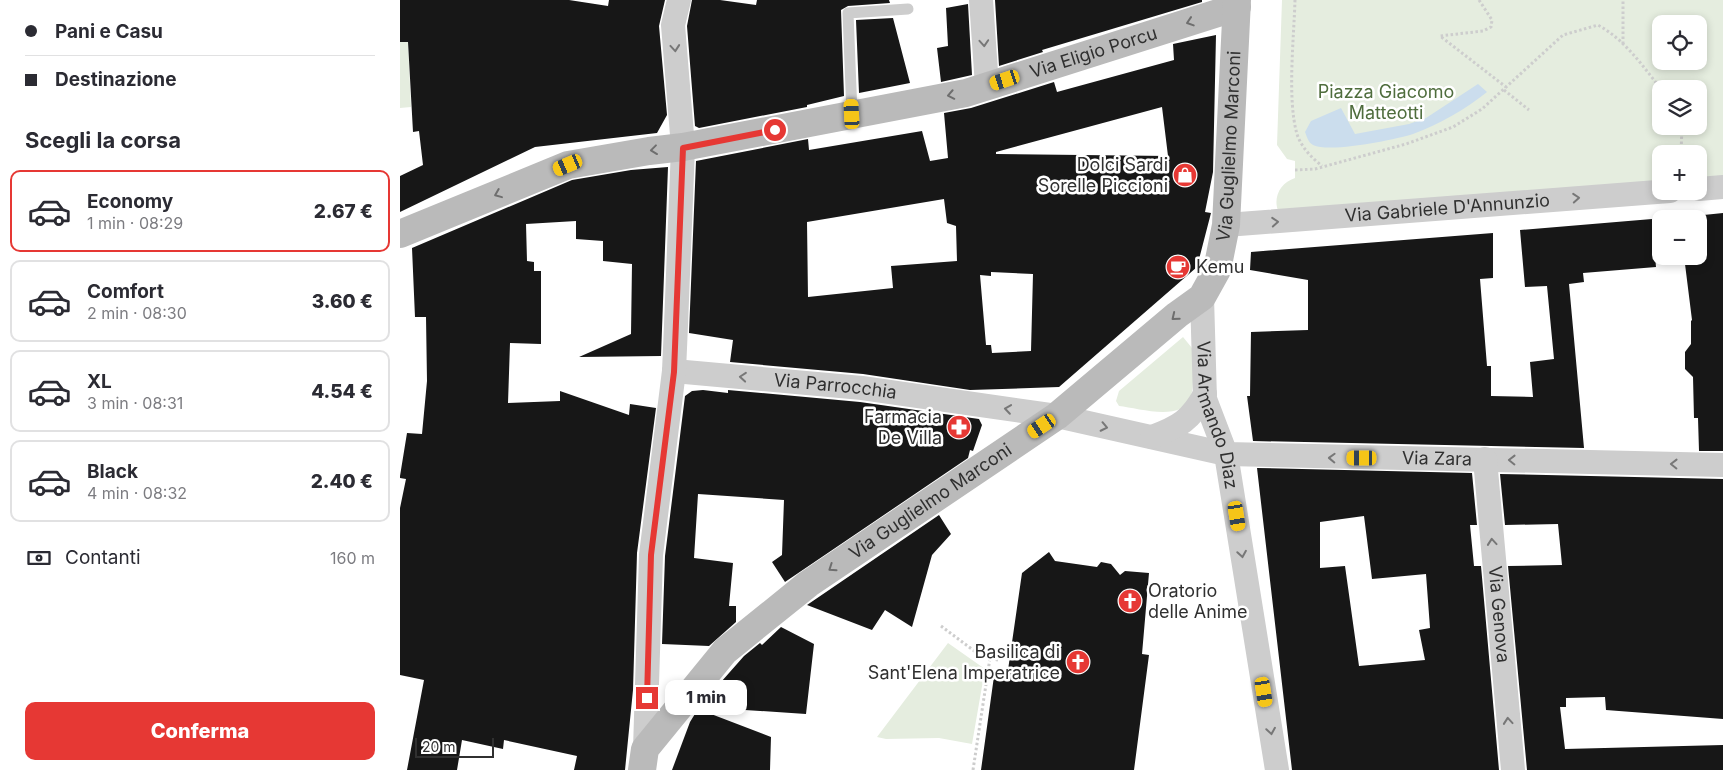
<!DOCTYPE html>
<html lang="it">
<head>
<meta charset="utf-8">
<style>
	body { margin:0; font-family:Inter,sans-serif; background:#f7f7f7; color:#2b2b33; height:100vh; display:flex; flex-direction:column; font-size:19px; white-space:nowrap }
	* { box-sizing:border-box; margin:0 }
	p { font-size:16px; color:#7c7c81 }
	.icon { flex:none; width:28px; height:28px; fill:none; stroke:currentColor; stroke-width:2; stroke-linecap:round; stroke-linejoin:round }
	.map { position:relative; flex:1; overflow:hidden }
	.drawer { display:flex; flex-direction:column; background:#fff; width:400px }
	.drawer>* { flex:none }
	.banner { display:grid; align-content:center; height:110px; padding:0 25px; background:#fff }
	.fabs { position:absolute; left:1252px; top:15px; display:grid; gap:10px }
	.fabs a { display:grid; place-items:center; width:55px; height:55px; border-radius:10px; background:#fff; box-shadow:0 2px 8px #0003; font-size:25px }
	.scale { position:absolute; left:15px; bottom:12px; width:79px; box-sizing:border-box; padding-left:5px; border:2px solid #303030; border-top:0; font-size:14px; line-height:18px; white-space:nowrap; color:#303030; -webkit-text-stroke:4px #fff; paint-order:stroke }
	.end { position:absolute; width:22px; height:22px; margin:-11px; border:6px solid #e63834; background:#fff; box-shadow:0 0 0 2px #fff }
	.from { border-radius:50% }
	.bubble { position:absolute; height:35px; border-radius:10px; background:#fff; box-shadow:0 2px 8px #0003; font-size:16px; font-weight:800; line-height:35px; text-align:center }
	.car { position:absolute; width:15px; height:30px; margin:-15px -8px; border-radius:6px; box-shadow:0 0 4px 1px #0007; background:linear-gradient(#f5c518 24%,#345 0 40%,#f5c518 0 76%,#345 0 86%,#f5c518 0) }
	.banner b { display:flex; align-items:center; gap:18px; height:48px; font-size:19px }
	.banner b+b { border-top:1px solid #e1e1e2 }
	.banner i { width:12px; height:12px; background:#2b2b33 }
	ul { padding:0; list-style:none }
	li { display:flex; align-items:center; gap:15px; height:82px; margin:0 10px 8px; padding:0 15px; border:2px solid #e1e1e2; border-radius:10px }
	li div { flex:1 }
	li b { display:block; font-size:19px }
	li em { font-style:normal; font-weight:800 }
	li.active { border-color:#e63834 }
	li>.icon { width:45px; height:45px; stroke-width:1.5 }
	h2 { padding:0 25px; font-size:22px; line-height:60px }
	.pay { display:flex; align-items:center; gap:12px; height:55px; padding:0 25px; font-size:19px }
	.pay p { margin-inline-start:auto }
	.action { display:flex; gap:10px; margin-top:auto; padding:10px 25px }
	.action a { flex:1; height:58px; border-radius:10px; background:#e63834; color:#fff; font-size:20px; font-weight:800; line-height:58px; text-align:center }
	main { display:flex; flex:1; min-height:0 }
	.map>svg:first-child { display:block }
</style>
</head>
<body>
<main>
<section class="drawer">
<div class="banner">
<b><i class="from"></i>Pani e Casu</b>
<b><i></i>Destinazione</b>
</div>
<h2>Scegli la corsa</h2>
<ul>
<li class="active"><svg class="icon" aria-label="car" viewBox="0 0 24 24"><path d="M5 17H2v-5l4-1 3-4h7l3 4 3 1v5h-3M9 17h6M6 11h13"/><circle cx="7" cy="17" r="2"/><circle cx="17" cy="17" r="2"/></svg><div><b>Economy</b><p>1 min · 08:29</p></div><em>2.67 €</em></li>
<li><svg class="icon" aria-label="car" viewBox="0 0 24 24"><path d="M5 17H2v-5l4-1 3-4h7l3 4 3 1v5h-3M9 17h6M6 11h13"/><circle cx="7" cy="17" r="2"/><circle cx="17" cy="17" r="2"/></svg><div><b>Comfort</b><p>2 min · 08:30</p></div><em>3.60 €</em></li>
<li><svg class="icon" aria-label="car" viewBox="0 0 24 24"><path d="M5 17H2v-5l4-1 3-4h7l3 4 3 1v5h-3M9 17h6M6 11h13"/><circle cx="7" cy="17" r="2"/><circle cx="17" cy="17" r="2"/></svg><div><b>XL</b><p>3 min · 08:31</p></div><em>4.54 €</em></li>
<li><svg class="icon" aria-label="car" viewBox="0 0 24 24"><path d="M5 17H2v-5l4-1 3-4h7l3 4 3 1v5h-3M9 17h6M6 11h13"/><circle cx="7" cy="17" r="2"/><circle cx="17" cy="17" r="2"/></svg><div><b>Black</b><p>4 min · 08:32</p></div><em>2.40 €</em></li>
</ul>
<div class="pay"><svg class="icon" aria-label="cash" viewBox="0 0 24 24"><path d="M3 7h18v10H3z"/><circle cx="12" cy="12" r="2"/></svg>Contanti<p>160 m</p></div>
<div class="action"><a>Conferma</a></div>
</section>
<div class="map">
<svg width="1323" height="770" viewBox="0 0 1323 770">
	<rect width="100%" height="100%" fill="#fff"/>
	<!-- green -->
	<path fill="#e5eddf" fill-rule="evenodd" d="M882,0H1323V179L1299,181V154H1261V183L879,213C872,198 880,183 895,178V161L887,159L877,145ZM1261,24H1299V61H1261ZM1261,89H1299V126H1261Z
		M0,42H8L11,107L0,108Z
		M783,337L792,348C792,362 795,382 791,396C783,423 739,408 719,406L716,401L719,391Z
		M548,643L585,669L572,744L539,738L486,739L477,737Z"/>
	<!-- water -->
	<path fill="#cbdded" d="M1078,84L1087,92C1066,109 1038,125 1013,134C994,140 930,153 913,145C908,142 907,137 905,132L911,121L941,108L955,134L1009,124L1026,118Z"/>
	<!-- building -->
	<path fill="#171717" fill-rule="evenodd" d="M0,0H169L208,6L209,0H265L259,26L267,115L257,133L135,147L0,212V176L23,165L19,131L13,132L8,42H0Z
		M292,0H320L356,5L357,0H489L490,3L448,6L441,10L444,96L407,105V107L299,128L295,126L287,26Z
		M595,0H802V2L642,50L643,52L599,66Z
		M568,4L572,75L541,82L537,48L548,46L546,8Z
		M493,18L510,83L459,93L456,20Z
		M816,35L813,172L805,212L811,213L797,267L659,387L570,390L463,374L330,362L333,340L289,333L296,161L408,139L409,150L522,131L530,161L548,158L544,113L571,108L654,82L657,92L774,60L773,44ZM762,107L768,156L596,154V152ZM544,199L547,223L556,226L557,261L491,266L493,288L408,297L407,222ZM591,272L633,274L631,351L592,353L591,345H586L580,275L591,276Z
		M268,167L261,356L179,357L231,334L232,264L203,261V241L176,239V221L126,224L127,261L134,262V271H141V344L110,343L108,403L160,401V391L229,415L230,404L256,408L237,553L233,690L225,770H174L177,756L104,740L103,749L62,740L57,770H7L24,680L0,675V508L6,479L0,478V476L7,433L22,434L27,381L26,317H15L12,248L172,180L231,170Z
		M1323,213V451H1299L1298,418H1294L1293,377L1285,369V352L1291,344V321L1292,320L1284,256H1299V219H1294V216Z
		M1252,219L1256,267L1183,273L1184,282L1169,284L1184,448L853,441L847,396H850L851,332L908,330V280L850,270L851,252L1093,233V278L1080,279L1087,366H1091V396L1133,397L1130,362L1154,359L1147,286L1125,287L1120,230Z
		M303,390L328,393V390L460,402L579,419L582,425L573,451L570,450L568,458L385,582L372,562L382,555L384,500L298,494L294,558L333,563L329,606H336V622L309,646L262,644L265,556L285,396L292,391Z
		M857,468L1072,473L1077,525H1070L1074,566H1081L1099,770H892ZM964,516L972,579L1026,574L1030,628L1019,630L1025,660L959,666L945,566L920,568V522Z
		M1100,474L1323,479V719L1206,710L1205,697L1166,698V707H1160L1165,749L1323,745V770H1127L1108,566L1162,565L1158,524L1105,525Z
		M539,515L551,534L532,555L512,627L485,610L472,630L407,605Z
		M649,552L655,561L697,567L701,562L711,564L720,575L725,571L749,573L742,654L749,655L734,770H581L595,669L608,670L622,573Z
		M381,627L414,644L406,714L299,707L344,656L360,643L362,645Z
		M298,709L371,737L370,770H272L290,722Z"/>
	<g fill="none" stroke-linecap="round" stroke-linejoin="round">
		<!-- path -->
		<path stroke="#cdcdcd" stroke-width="3" stroke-dasharray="2.5 2.5" stroke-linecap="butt" d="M895,0C894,37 887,100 897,134C901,147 912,158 922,166
			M1079,0L1092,20L1091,27L1083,31L1040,36L1106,87
			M1223,44V0
			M1104,90L1129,110
			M1281,154L1282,126
			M895,170L915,169L1006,144L1053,127L1082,109L1163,35L1198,25C1225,40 1242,65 1261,89
			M541,626L581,656L598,660
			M573,770L590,658"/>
		<!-- lane -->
		<path stroke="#cdcdcd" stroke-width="11" d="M452,114L448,13L508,9"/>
		<!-- street -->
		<g stroke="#cdcdcd" stroke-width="24">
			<path d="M581,0L587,86"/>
			<path d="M1299,189L1323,187"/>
			<path id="s1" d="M826,225L1270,191"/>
			<path id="s2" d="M802,297L805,399L826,454L877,770"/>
			<path id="s3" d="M274,371L462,388L657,416L826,454L1323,465"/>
			<path d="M752,437C779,427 791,420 805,394"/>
			<path id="s4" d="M1085,459L1113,770"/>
			<path d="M245,749L251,555L274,371L276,325L283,147L273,25L279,0"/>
		</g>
		<!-- secondary -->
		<g stroke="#bababa" stroke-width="28">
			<path id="s5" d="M0,234L168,165L249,151L283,147L566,93L837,7"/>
			<path id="s6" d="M242,770L245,749L325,651L408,584L657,416L777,315L802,297L817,270L826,225L837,0"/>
		</g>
	</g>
	<!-- one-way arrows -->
	<defs><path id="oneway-chevron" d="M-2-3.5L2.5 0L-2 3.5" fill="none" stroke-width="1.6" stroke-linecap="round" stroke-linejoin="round" transform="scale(1.25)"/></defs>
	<g stroke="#6e6e6e">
		<use href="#oneway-chevron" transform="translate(790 22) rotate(162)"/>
		<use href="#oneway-chevron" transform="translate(551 95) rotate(169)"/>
		<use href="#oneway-chevron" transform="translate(254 150) rotate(173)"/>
		<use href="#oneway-chevron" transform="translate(98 194) rotate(158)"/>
		<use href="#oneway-chevron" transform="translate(775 317) rotate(141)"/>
		<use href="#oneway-chevron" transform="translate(432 568) rotate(146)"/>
	</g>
	<g stroke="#777">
		<use href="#oneway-chevron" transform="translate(584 43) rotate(86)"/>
		<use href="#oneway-chevron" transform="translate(275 48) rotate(85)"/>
		<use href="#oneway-chevron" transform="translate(1176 198) rotate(-4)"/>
		<use href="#oneway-chevron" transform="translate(875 222) rotate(-4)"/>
		<use href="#oneway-chevron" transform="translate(343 377) rotate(-175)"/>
		<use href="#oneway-chevron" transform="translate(608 409) rotate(-172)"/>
		<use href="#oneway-chevron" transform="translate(704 427) rotate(12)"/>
		<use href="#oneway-chevron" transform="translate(932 458) rotate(-178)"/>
		<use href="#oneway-chevron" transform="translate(1112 460) rotate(-179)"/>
		<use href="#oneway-chevron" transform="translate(1274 464) rotate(-179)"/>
		<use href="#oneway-chevron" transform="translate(1092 542) rotate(-95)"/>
		<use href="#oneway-chevron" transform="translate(842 554) rotate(81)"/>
		<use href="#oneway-chevron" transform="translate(1108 721) rotate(-95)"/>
		<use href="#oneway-chevron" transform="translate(871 731) rotate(81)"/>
	</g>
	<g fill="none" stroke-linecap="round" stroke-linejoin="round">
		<!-- route -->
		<path stroke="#e63834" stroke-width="6" d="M247,698L251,555L274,372L283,148L375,130"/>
	</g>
	<!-- icons -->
	<defs>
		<g id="shop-disc" transform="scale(1.25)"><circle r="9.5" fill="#e63834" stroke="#fff"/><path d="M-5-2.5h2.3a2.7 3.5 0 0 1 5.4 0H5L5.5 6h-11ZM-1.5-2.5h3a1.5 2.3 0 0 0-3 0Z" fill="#fff"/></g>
		<g id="cafe-disc" transform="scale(1.25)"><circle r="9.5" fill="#e63834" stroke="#fff"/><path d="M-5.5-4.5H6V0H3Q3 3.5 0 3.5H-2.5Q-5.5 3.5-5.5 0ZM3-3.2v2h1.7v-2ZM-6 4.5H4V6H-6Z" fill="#fff"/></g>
		<g id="pharmacy-disc" transform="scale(1.25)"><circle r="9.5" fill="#e63834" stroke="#fff"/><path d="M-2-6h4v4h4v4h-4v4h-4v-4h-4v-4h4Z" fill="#fff"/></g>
		<g id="church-disc" transform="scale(1.25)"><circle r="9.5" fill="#e63834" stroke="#fff"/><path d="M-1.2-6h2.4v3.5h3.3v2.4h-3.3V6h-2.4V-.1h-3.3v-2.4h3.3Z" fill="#fff"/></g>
	</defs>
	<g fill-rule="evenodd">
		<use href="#shop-disc" x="785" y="175"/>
		<use href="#cafe-disc" x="778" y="267"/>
		<use href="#pharmacy-disc" x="559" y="427"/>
		<use href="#church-disc" x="730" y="601"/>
		<use href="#church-disc" x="678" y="662"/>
	</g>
	<g text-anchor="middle" stroke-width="5" stroke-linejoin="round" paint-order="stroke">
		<!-- street labels -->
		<g font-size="18" fill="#303030" stroke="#fff">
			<text dy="6" stroke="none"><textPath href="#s5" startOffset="720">Via Eligio Porcu</textPath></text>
			<text dy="6" stroke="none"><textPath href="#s6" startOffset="898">Via Guglielmo Marconi</textPath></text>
			<text dy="6" stroke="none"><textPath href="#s1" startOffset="222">Via Gabriele D'Annunzio</textPath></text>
			<text dy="6" stroke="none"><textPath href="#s3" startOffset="162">Via Parrocchia</textPath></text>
			<text dy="6" stroke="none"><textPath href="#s2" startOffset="120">Via Armando Diaz</textPath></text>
			<text dy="6" stroke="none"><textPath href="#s3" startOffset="770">Via Zara</textPath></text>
			<text dy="6" stroke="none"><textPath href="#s6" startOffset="402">Via Guglielmo Marconi</textPath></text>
			<text dy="6" stroke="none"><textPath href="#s4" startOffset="156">Via Genova</textPath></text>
		</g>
		<!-- park labels -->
		<g font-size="18" fill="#4f6d3d" stroke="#fff">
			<text x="986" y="98">Piazza Giacomo<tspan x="986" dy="21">Matteotti</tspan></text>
		</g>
		<!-- poi labels -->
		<g font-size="18" fill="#303030" stroke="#fff" text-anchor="end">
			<text x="768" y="171">Dolci Sardi<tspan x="768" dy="21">Sorelle Piccioni</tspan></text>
			<text x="796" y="273" text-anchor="start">Kemu</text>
			<text x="542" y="423">Farmacia<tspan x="542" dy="21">De Villa</tspan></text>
			<text x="748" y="597" text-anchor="start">Oratorio<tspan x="748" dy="21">delle Anime</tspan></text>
			<text x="660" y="658">Basilica di<tspan x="660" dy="21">Sant'Elena Imperatrice</tspan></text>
		</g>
	</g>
</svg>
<div class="fabs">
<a><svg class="icon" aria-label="locate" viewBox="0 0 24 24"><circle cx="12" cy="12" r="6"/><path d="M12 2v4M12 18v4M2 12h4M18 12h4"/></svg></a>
<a><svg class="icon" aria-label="layers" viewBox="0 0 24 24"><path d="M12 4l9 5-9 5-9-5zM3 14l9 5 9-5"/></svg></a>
<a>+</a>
<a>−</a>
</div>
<div class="scale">20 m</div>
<i class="end from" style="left:375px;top:130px"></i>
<i class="end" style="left:247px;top:698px"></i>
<div class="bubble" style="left:265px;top:680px;width:82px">1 min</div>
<i class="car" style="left:605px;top:80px;rotate:252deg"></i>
<i class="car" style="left:452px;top:114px;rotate:357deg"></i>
<i class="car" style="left:168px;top:165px;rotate:247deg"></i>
<i class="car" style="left:642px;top:426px;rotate:236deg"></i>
<i class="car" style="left:962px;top:458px;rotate:270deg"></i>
<i class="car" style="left:837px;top:516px;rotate:171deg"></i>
<i class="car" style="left:864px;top:692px;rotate:171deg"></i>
</div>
</main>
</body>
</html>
